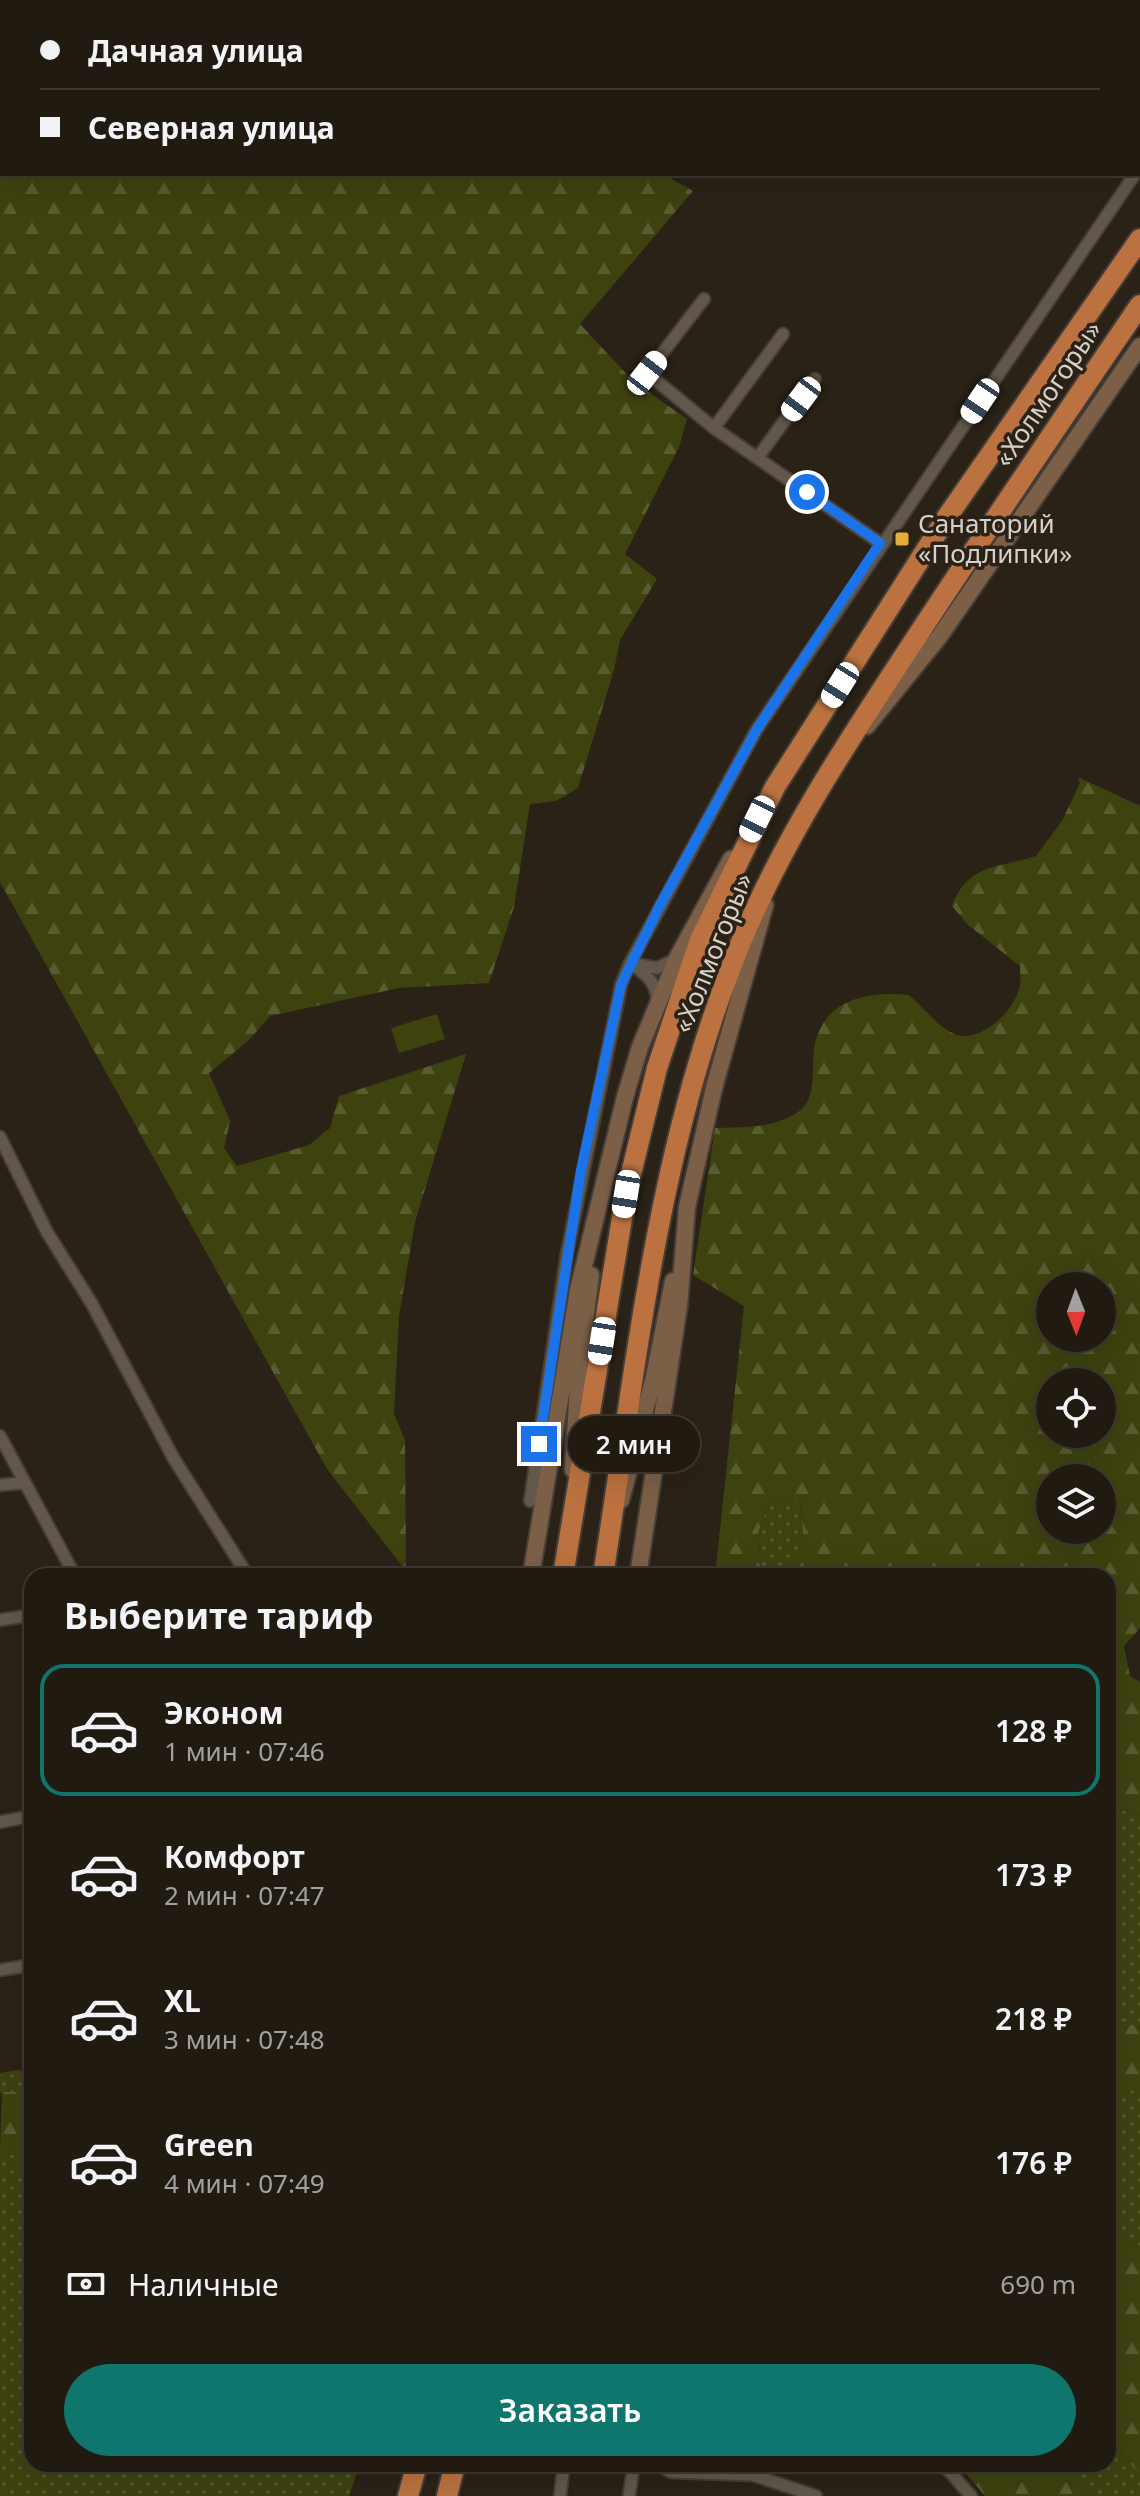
<!DOCTYPE html>
<html lang="ru">
<head>
<meta charset="utf-8">
<style>
	body { margin:0; font-family:"Noto Sans",sans-serif; background:#28231a; color:#f1f3f6; height:100vh; display:flex; flex-direction:column; font-size:30px; white-space:nowrap }
	* { box-sizing:border-box; margin:0 }
	p { font-size:26px; color:#a2a19f }
	.icon { flex:none; width:44px; height:44px; fill:none; stroke:currentColor; stroke-width:2; stroke-linecap:round; stroke-linejoin:round }
	.map { position:relative; flex:1; overflow:hidden }
	.details { position:absolute; left:24px; top:1568px; width:1092px; height:904px; display:flex; flex-direction:column; background:#201a11; border-radius:24px; box-shadow:0 8px 32px #0002,0 0 0 2px #3d3831 }
	.details>* { flex:none }
	.banner { position:absolute; left:0px; top:0px; width:1140px; height:176px; box-shadow:0 8px 32px #0002,0 0 0 2px #3d3831; display:grid; align-content:center; height:176px; padding:0 40px; background:#201a11 }
	.needle { width:52px; rotate:179deg }
	.controls { position:absolute; left:1036px; top:1272px; display:grid; gap:16px }
	.controls a { display:grid; place-items:center; width:80px; height:80px; border-radius:50%; background:#201a11; box-shadow:0 8px 32px #0002,0 0 0 2px #3d3831; font-size:40px }
	.end { position:absolute; width:36px; height:36px; margin:-18px; border:10px solid #1a73e8; background:#fff; box-shadow:0 0 0 4px #fff }
	.from { border-radius:50% }
	.bubble { position:absolute; height:56px; border-radius:28px; background:#201a11; box-shadow:0 8px 32px #0002,0 0 0 2px #3d3831; font-size:26px; font-weight:600; line-height:56px; text-align:center }
	.car { position:absolute; width:24px; height:48px; margin:-24px -12px; border-radius:10px; box-shadow:0 0 6px 2px #0007; background:linear-gradient(#fff 24%,#345 0 40%,#fff 0 76%,#345 0 86%,#fff 0) }
	.banner b { display:flex; align-items:center; gap:28px; height:76px; font-size:30px }
	.banner b+b { border-top:2px solid #3d3831 }
	.banner i { width:20px; height:20px; background:#f1f3f6 }
	ul { padding:0; list-style:none }
	li { display:flex; align-items:center; gap:24px; height:132px; margin:0 16px 12px; padding:0 24px; border:4px solid transparent; border-radius:24px }
	li div { flex:1 }
	li b { display:block; font-size:30px }
	li em { font-style:normal; font-weight:600 }
	li.on { border-color:#0f766e }
	li>.icon { width:72px; height:72px; stroke-width:1.5 }
	h2 { padding:0 40px; font-size:36px; line-height:96px }
	.pay { display:flex; align-items:center; gap:20px; height:88px; padding:0 40px; font-size:30px }
	.pay p { margin-inline-start:auto }
	.cta { display:flex; gap:16px; margin-top:auto; padding:16px 40px }
	.cta a { flex:1; height:92px; border-radius:48px; background:#0f766e; color:#fff; font-size:32px; font-weight:600; line-height:92px; text-align:center }
	.map>svg:first-child { display:block }
</style>
</head>
<body>
<div class="map">
<svg width="1140" height="2496" viewBox="0 0 1140 2496">
	<defs>
		<pattern id="green-dots" width="8" height="8" patternUnits="userSpaceOnUse" patternTransform="scale(2)"><rect width="8" height="8" fill="#3d420f"/><path d="M2 2h.1M6 6h.1" fill="none" stroke="#585c31" stroke-width="1.8" stroke-linecap="round"/></pattern>
		<pattern id="forest-firs" width="22" height="20" patternUnits="userSpaceOnUse" patternTransform="scale(2)"><rect width="22" height="20" fill="#3d420f"/><path d="M5 1l3.5 6h-7zM16 11l3.5 6h-7z" fill="#585c31"/></pattern>
	</defs>
	<rect width="100%" height="100%" fill="#2a2217"/>
	<!-- green -->
	<path fill="url(#green-dots)" d="M800,1500L803,1533L790,1576H757L761,1563L758,1533L769,1504Z
		M1129,1809L1140,1816V2027L1108,2019V1817Z
		M18,2070L32,2073V2092L0,2093V2073Z
		M1140,2086V2247L1108,2231V2097L1117,2099Z
		M0,2148L14,2156L32,2182V2464H360L349,2496H0Z
		M1108,2437L1140,2475V2496H1092L1064,2464H1108Z"/>
	<!-- forest -->
	<path fill="url(#forest-firs)" fill-rule="evenodd" d="M0,23L2,174H663L693,191L580,324L634,382L687,419L679,447L625,554L657,579L620,640L614,670L578,788L556,801L530,804L514,907L489,983L399,988L270,1016L248,1041L209,1073L230,1121L224,1148L237,1166L309,1145L330,1128L339,1096L466,1054L415,1222L399,1316L394,1414L405,1440L406,1571L327,1469L0,882Z
		M1078,777L1140,806V1628L1124,1646L1130,1676L1140,1682V1816L1129,1809L1108,1817V1576H790L803,1533L800,1500L769,1504L758,1533L761,1563L757,1576H715L744,1306L693,1275L715,1128C744,1127 772,1129 798,1112C818,1099 811,1068 814,1049C822,999 867,991 909,995C923,1007 939,1029 957,1035C983,1042 1016,1009 1020,985C1021,979 1020,972 1020,966L967,924L952,906C967,863 999,868 1036,856L1062,821L1080,783ZM1102,1286V1338H1050V1286ZM1050,1382H1102V1434H1050ZM1102,1478V1530H1050V1478Z
		M1108,2019L1140,2027V2086L1117,2099L1108,2097Z
		M2,2092H32V2182L17,2174L14,2156L0,2148Z
		M1108,2231L1140,2247V2475L1108,2437Z
		M958,2464H1064L1092,2496H985Z"/>
	<!-- pitch -->
	<path fill="#3d420f" d="M437,1014L445,1039L399,1053L391,1028Z"/>
	<g fill="none" stroke-linecap="round" stroke-linejoin="round">
		<!-- street casing -->
		<g stroke="#463e36" stroke-width="15">
			<path id="street" d="M407,0L408,2
				M1075,0L1076,2
				M704,299L647,373L714,428L880,543
				M714,428L783,334
				M758,457L815,379
				M630,963C645,974 657,981 657,1002
				M634,964L657,968L674,960
				M0,1137L47,1232L92,1304L174,1459L248,1576
				M0,1436L75,1576
				M0,1485L22,1483
				M530,1501L567,1253L621,985L630,963L757,729L1135,174
				M0,1620L32,1615
				M0,1822L32,1816
				M0,1970L32,1965
				M657,2464L671,2472L753,2475L816,2496
				M943,2464L971,2496
				M560,2496L564,2464
				M629,2496L634,2464"/>
		</g>
		<!-- secondary casing -->
		<g stroke="#463e36" stroke-width="20">
			<path id="secondary" d="M867,726L939,637L1140,346
				M573,1470L579,1367L591,1275
				M621,1500L654,1377L673,1281
				M531,1576L578,1290L625,1097L640,1047L677,958L731,859
				M638,1576L679,1306L687,1207L714,1088L765,905"/>
		</g>
		<!-- highway casing -->
		<g stroke="#463e36" stroke-width="24">
			<path id="highway" d="M563,1576L626,1194L657,1068L700,940L775,787L947,517L1140,239
				M603,1576C637,1361 658,1140 743,937C786,835 847,743 908,650C984,534 1062,420 1140,305
				M408,2496L417,2464
				M447,2496L455,2464"/>
		</g>
		<!-- street -->
		<use href="#street" stroke="#61574a" stroke-width="11"/>
		<!-- secondary -->
		<use href="#secondary" stroke="#7c5f47" stroke-width="16"/>
		<!-- highway -->
		<use href="#highway" stroke="#bb7240" stroke-width="20"/>
	</g>
	<g fill="none" stroke-linecap="round" stroke-linejoin="round">
		<!-- route -->
		<path stroke="#1a73e8" stroke-width="10" d="M539,1444L581,1170L621,985L659,907L757,729L880,543L807,492"/>
	</g>
	<!-- markers -->
	<rect fill="#e5ad35" stroke="#2a2217" stroke-width="3" x="894" y="531" width="16" height="16" rx="4"/>
	<g text-anchor="middle" stroke-width="7" stroke-linejoin="round" paint-order="stroke">
		<!-- street labels -->
		<g font-size="26" fill="#d6d0c9" stroke="#2a2217">
			<text transform="translate(1048 394) rotate(-56)" y="9">«Холмогоры»</text>
			<text transform="translate(713 953) rotate(-68)" y="9">«Холмогоры»</text>
		</g>
		<!-- poi labels -->
		<g font-size="26" fill="#d6d0c9" stroke="#2a2217" text-anchor="start">
			<text x="918" y="533">Санаторий<tspan x="918" dy="30">«Подлипки»</tspan></text>
		</g>
	</g>
</svg>
<div class="controls">
<a><svg class="needle" viewBox="-14 -14 28 28"><path d="M0-13l5 13h-10z" fill="#e53935"/><path d="M0 13l5-13h-10z" fill="#a2a19f"/></svg></a>
<a><svg class="icon" aria-label="locate" viewBox="0 0 24 24"><circle cx="12" cy="12" r="6"/><path d="M12 2v4M12 18v4M2 12h4M18 12h4"/></svg></a>
<a><svg class="icon" aria-label="layers" viewBox="0 0 24 24"><path d="M12 4l9 5-9 5-9-5zM3 14l9 5 9-5"/></svg></a>
</div>
<i class="end from" style="left:807px;top:492px"></i>
<i class="end" style="left:539px;top:1444px"></i>
<div class="bubble" style="left:568px;top:1416px;width:132px">2 мин</div>
<i class="car" style="left:647px;top:373px;rotate:38deg"></i>
<i class="car" style="left:801px;top:399px;rotate:217deg"></i>
<i class="car" style="left:980px;top:401px;rotate:214deg"></i>
<i class="car" style="left:840px;top:685px;rotate:212deg"></i>
<i class="car" style="left:757px;top:819px;rotate:206deg"></i>
<i class="car" style="left:626px;top:1194px;rotate:189deg"></i>
<i class="car" style="left:602px;top:1341px;rotate:189deg"></i>
<div class="banner">
<b><i class="from"></i>Дачная улица</b>
<b><i></i>Северная улица</b>
</div>
<section class="details">
<h2>Выберите тариф</h2>
<ul>
<li class="on"><svg class="icon" aria-label="car" viewBox="0 0 24 24"><path d="M5 17H2v-5l4-1 3-4h7l3 4 3 1v5h-3M9 17h6M6 11h13"/><circle cx="7" cy="17" r="2"/><circle cx="17" cy="17" r="2"/></svg><div><b>Эконом</b><p>1 мин · 07:46</p></div><em>128 ₽</em></li>
<li><svg class="icon" aria-label="car" viewBox="0 0 24 24"><path d="M5 17H2v-5l4-1 3-4h7l3 4 3 1v5h-3M9 17h6M6 11h13"/><circle cx="7" cy="17" r="2"/><circle cx="17" cy="17" r="2"/></svg><div><b>Комфорт</b><p>2 мин · 07:47</p></div><em>173 ₽</em></li>
<li><svg class="icon" aria-label="car" viewBox="0 0 24 24"><path d="M5 17H2v-5l4-1 3-4h7l3 4 3 1v5h-3M9 17h6M6 11h13"/><circle cx="7" cy="17" r="2"/><circle cx="17" cy="17" r="2"/></svg><div><b>XL</b><p>3 мин · 07:48</p></div><em>218 ₽</em></li>
<li><svg class="icon" aria-label="car" viewBox="0 0 24 24"><path d="M5 17H2v-5l4-1 3-4h7l3 4 3 1v5h-3M9 17h6M6 11h13"/><circle cx="7" cy="17" r="2"/><circle cx="17" cy="17" r="2"/></svg><div><b>Green</b><p>4 мин · 07:49</p></div><em>176 ₽</em></li>
</ul>
<div class="pay"><svg class="icon" aria-label="cash" viewBox="0 0 24 24"><path d="M3 7h18v10H3z"/><circle cx="12" cy="12" r="2"/></svg>Наличные<p>690 m</p></div>
<div class="cta"><a>Заказать</a></div>
</section>
</div>
</body>
</html>
